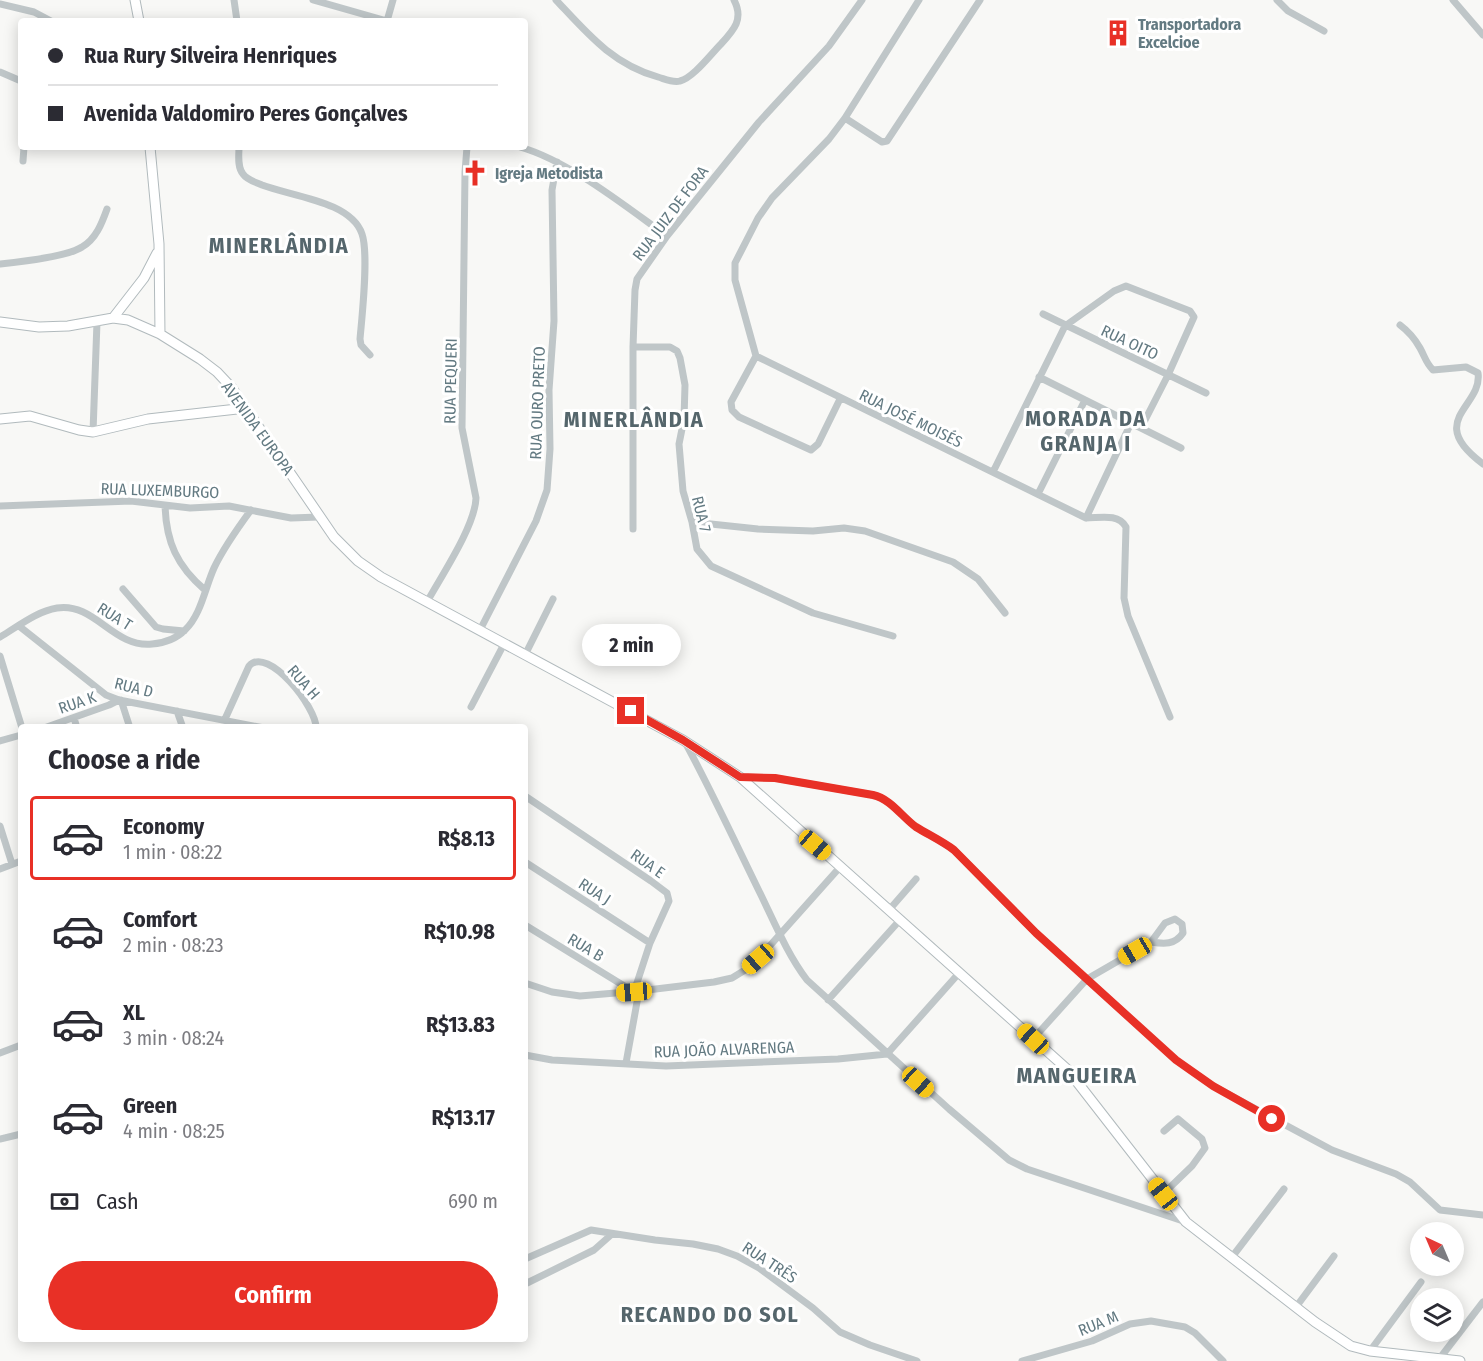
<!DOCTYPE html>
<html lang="en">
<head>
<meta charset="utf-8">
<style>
	body { margin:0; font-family:"Fira Sans Condensed",sans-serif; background:#f2f2f3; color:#2b2b33; height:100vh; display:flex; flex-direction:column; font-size:22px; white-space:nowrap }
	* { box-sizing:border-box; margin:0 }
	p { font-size:20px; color:#7c7c81 }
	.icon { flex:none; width:33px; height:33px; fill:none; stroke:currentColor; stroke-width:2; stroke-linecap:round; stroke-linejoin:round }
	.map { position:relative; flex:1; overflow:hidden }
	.panel { position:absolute; left:18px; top:724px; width:510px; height:618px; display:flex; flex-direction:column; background:#fff; border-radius:6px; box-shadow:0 3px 15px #0003 }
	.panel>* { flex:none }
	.hud { position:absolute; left:18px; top:18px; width:510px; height:132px; border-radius:6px; box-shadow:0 3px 15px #0003; display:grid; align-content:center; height:132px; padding:0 30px; background:#fff }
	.needle { width:39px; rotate:316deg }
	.tools { position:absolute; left:1410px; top:1222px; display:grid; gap:12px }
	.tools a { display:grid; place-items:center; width:54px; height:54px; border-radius:50%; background:#fff; box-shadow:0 3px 15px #0003; font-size:30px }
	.end { position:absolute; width:27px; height:27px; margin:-14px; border:8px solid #e83026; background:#fff; box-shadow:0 0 0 3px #fff }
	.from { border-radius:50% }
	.bubble { position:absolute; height:42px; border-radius:21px; background:#fff; box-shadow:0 3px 15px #0003; font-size:20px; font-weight:700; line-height:42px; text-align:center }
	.car { position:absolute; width:18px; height:36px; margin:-18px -9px; border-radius:8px; box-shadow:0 0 4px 2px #0007; background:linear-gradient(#f5c518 24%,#345 0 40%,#f5c518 0 76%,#345 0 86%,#f5c518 0) }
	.hud b { display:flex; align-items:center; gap:21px; height:57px; font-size:22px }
	.hud b+b { border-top:2px solid #e1e1e2 }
	.hud i { width:15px; height:15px; background:#2b2b33 }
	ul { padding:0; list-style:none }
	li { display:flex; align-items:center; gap:18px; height:84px; margin:0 12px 9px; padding:0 18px; border:3px solid transparent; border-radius:6px }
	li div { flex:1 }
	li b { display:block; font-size:22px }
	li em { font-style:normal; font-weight:700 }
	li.selected { border-color:#e83026 }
	li>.icon { width:54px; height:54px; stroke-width:1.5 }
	h2 { padding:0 30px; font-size:27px; line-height:72px }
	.pay { display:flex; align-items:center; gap:15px; height:66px; padding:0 30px; font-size:22px }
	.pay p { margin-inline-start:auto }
	.cta { display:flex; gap:12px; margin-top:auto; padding:12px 30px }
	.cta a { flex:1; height:69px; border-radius:36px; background:#e83026; color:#fff; font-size:24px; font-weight:700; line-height:69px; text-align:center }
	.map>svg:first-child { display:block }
</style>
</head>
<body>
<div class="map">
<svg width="1483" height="1361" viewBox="0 0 1483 1361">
	<rect width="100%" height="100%" fill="#f8f8f6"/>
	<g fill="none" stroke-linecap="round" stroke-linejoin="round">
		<!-- secondary casing -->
		<g stroke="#b1babd" stroke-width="11">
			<path id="secondary" d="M135,0L139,21
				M150,147L159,244L160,334
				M113,318L144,278L157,253
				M0,322L39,327L68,326L113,318L128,320L160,334L200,359L217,372L232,388L334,537L358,561L381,577L683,740L740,777L1067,1069L1186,1222L1315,1322L1351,1346L1370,1351L1460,1361
				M0,419L30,416L79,430L93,432L148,419L246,408"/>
		</g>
		<!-- street -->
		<path stroke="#bfc6c8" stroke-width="7" d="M234,0L237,21
			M313,0L387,21
			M556,0C587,33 612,64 658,77C665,79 673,83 680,81C693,78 711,54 721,44C734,30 744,19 734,0
			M919,0L845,118L829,139L772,198L758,218L735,263V280L756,356L1086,518C1100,518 1118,513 1126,527L1124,598L1128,616L1170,717
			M1277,0L1288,11L1324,31
			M1453,0L1483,35
			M0,4L34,12L51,21
			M387,21L393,0
			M0,72L21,81
			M845,118L882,142L887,141L980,0
			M239,147C239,155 237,167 243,174C247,180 255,182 262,185C290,196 351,201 362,234C369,254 362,316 360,339L361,345L370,355
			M520,147C569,161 625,206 667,236
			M23,161L24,147
			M0,264C19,262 67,257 82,247C96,239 102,223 107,209
			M1043,314L1206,393
			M1400,325C1408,331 1415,339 1420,348C1425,357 1426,363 1433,370L1466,367L1478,373C1483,407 1424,420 1483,464
			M633,347H670L677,351L680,358L685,385L684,419L679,444L683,491L692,522L697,549L711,566L813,613L893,636
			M756,356L731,402L732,410L739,417L811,450L818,444L840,399
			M1039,377L1181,448
			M93,432L97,322
			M993,472L1065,326L1114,291L1126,286L1190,311L1194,317L1168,375L1141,428
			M1038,494L1085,400
			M165,505C166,542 177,566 205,590
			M0,506L131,501L190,508L229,506L291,518L319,517
			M1086,518L1131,423
			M692,522L758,529L813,531L844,528L865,531L953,562L978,579L1005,613
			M633,529V347L635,290L637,279L667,236L759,122L829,46L862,0
			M123,589L156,627L163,629L184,631
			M427,602C442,575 475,526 476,498L462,428L465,172L467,147
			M19,626L106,695L119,700L264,728
			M480,630L536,521L547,490L550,449L549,390L554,321L552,190L557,162
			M0,637C17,627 37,611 57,608C95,602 113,648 152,644C165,643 176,639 185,630C201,615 205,588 214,568C224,547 237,529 251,510
			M525,655L553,599
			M0,656L22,728
			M121,700L130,728
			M471,707L504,644
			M177,711L183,728
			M74,718L77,728
			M225,719L249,666C268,645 317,708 316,728
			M44,728L109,705L119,700
			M0,741L21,735
			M685,742C712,792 736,844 761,895C775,924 788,955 807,980L949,1109L1009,1160L1027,1169L1186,1222
			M740,777L775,778L873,795C891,799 902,817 916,827C929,835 942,841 954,850L1036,933L1176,1060L1213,1086L1332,1150L1396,1174L1410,1182L1440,1210L1483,1215
			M525,796L651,881L667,893L669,901L650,943L634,992L525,925
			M0,826L12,864
			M525,862L650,943
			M0,869L21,861
			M889,910L916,879
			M525,983L552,992L580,996L639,991L714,982L732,978L745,970L758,959L841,866
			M828,1000L900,920
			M1033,1039L1087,979L1151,942L1165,923L1175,919L1182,924L1183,933C1175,945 1164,944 1151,942
			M0,1053L21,1045
			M525,1055L552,1060L666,1066L838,1059L887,1054L960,972
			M626,1063L639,991
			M0,1139L21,1134
			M1163,1194L1192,1166L1205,1148L1202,1139L1178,1119L1164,1131
			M1232,1257L1284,1189
			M525,1259L591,1230L655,1240L693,1244L718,1249L737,1256L759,1268L813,1308L840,1332L870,1345L917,1361
			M525,1284L594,1250L612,1234
			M1296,1307L1334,1256
			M1370,1351L1421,1282
			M1440,1358L1483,1302
			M1022,1361L1092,1341L1130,1324L1151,1321L1185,1327L1195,1333L1223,1361"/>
		<!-- secondary -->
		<use href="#secondary" stroke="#fff" stroke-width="9"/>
	</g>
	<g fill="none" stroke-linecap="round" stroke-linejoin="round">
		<!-- route -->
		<path stroke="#e83026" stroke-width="8" d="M631,711L683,740L740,777L775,778L873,795C891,799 902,817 916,827C929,835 942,841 954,850L1036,933L1176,1060L1213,1086L1272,1119"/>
	</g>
	<!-- icons -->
	<defs>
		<g id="building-bare" transform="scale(2.07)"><path d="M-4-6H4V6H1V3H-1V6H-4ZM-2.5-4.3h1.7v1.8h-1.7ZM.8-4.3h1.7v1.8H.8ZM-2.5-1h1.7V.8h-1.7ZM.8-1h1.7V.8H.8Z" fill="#e83026" stroke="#fff" stroke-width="2.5" paint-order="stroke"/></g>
		<g id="church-bare" transform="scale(2.07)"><path d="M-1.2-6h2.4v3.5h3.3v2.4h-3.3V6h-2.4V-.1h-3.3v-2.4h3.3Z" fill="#e83026" stroke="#fff" stroke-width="2.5" paint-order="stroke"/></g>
	</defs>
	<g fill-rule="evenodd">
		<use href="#building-bare" x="1118" y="33"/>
		<use href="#church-bare" x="475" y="173"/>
	</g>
	<g text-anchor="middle" stroke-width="6" stroke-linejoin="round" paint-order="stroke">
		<!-- poi labels -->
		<g font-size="16" font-weight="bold" fill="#637a82" stroke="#fff" text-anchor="start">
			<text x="1138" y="30">Transportadora<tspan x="1138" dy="18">Excelcioe</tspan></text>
			<text x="495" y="179">Igreja Metodista</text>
		</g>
		<!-- street labels -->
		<g font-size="16" fill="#637a82" stroke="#fff">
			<text transform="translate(670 213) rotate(-53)" y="6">RUA JUIZ DE FORA</text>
			<text transform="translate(1130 342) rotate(25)" y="6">RUA OITO</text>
			<text transform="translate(450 381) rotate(-89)" y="6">RUA PEQUERI</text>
			<text transform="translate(537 403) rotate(-88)" y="6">RUA OURO PRETO</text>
			<text transform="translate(911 418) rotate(26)" y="6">RUA JOSÉ MOISÉS</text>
			<text transform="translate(258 428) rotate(54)" y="6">AVENIDA EUROPA</text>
			<text transform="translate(160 490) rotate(2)" y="6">RUA LUXEMBURGO</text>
			<text transform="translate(702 514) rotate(76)" y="6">RUA 7</text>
			<text transform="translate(115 616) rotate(32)" y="6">RUA T</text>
			<text transform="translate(304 682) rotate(49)" y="6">RUA H</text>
			<text transform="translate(134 687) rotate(14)" y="6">RUA D</text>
			<text transform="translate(77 702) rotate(-19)" y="6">RUA K</text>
			<text transform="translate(648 863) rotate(35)" y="6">RUA E</text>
			<text transform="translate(595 891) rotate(33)" y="6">RUA J</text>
			<text transform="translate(586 947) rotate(31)" y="6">RUA B</text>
			<text transform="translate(724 1049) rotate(-2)" y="6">RUA JOÃO ALVARENGA</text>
			<text transform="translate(770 1262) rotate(33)" y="6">RUA TRÊS</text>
			<text transform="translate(1098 1323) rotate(-22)" y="6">RUA M</text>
		</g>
		<!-- district labels -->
		<g font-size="22" font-weight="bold" letter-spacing="1.5" fill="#55666c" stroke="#fff">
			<text x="279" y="253">MINERLÂNDIA</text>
			<text x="1086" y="426">MORADA DA<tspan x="1086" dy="25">GRANJA I</tspan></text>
			<text x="634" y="427">MINERLÂNDIA</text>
			<text x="1077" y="1083">MANGUEIRA</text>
			<text x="710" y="1322">RECANDO DO SOL</text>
		</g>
	</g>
</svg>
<div class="tools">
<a><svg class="needle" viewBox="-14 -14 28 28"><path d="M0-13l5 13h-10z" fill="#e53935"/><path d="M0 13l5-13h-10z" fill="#7c7c81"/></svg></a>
<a><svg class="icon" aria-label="layers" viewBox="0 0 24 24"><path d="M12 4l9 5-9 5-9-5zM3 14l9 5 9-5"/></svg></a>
</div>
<i class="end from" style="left:1272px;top:1119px"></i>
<i class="end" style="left:631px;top:711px"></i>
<div class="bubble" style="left:582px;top:624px;width:99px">2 min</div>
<i class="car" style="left:815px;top:845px;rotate:130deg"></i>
<i class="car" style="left:1135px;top:951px;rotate:240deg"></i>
<i class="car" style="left:758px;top:959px;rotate:229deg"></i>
<i class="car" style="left:634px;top:992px;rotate:266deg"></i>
<i class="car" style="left:1033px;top:1039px;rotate:313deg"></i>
<i class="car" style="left:918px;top:1082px;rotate:132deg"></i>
<i class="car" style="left:1163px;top:1194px;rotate:322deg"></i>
<div class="hud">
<b><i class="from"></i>Rua Rury Silveira Henriques</b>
<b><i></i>Avenida Valdomiro Peres Gonçalves</b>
</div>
<section class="panel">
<h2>Choose a ride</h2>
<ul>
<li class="selected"><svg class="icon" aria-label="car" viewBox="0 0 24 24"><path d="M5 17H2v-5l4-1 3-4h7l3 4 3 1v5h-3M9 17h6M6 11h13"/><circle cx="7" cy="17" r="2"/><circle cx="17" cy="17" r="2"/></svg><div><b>Economy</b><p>1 min · 08:22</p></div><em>R$8.13</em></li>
<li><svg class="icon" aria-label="car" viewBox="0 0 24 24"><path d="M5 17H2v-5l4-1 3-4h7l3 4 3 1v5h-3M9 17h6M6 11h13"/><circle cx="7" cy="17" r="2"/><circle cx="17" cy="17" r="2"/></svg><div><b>Comfort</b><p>2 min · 08:23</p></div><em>R$10.98</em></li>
<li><svg class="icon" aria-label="car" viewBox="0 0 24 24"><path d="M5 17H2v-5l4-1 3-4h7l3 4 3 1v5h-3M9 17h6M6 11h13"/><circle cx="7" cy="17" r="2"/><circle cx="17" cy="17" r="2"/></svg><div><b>XL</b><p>3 min · 08:24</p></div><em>R$13.83</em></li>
<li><svg class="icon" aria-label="car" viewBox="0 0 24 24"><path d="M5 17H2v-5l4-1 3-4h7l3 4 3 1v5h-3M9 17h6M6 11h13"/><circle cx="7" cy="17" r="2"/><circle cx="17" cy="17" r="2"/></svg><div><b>Green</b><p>4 min · 08:25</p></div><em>R$13.17</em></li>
</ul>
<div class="pay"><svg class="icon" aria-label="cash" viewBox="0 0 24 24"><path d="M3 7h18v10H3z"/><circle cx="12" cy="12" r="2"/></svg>Cash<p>690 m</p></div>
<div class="cta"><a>Confirm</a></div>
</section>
</div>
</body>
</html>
